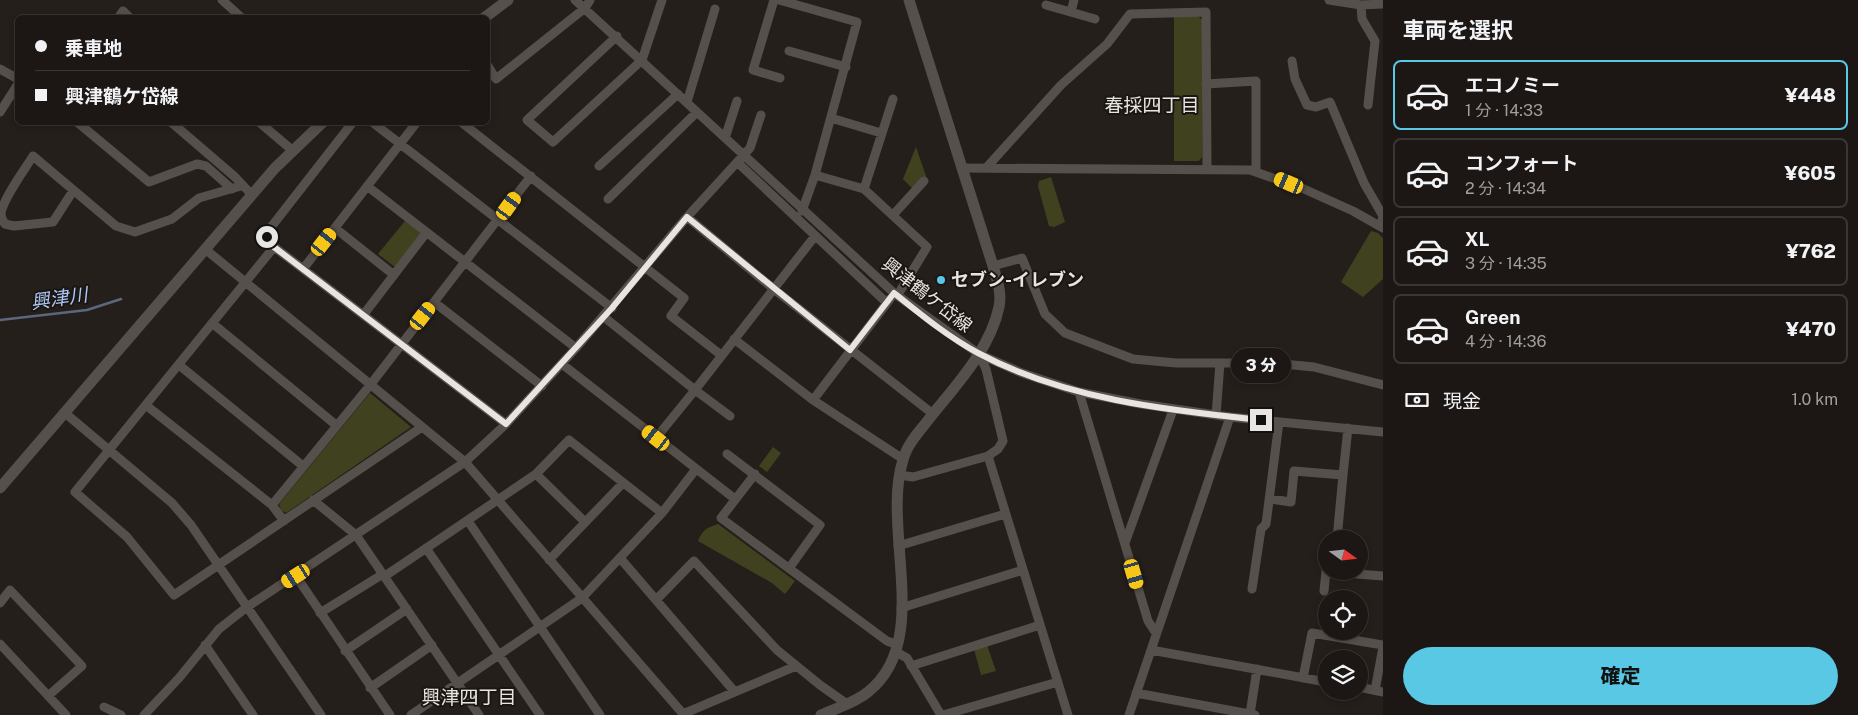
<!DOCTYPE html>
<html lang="ja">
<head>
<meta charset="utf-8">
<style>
	body { margin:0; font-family:"Public Sans","Noto Sans JP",sans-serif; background:#25201d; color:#f1f3f6; height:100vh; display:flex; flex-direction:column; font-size:19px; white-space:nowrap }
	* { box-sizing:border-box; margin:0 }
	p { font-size:16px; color:#a09fa0 }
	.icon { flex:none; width:28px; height:28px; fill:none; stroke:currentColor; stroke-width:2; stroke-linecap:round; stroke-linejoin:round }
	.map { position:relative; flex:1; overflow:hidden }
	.side { display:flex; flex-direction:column; background:#1c1714; width:475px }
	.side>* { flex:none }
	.top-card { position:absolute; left:15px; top:15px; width:475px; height:110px; border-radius:8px; box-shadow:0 2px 8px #0003,0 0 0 1px #3a3634; display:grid; align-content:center; height:110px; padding:0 20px; background:#1c1714 }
	.needle { width:32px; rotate:105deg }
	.fabs { position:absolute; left:1318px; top:530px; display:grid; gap:10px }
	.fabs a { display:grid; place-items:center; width:50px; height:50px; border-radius:50%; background:#1c1714; box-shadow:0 2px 8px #0003,0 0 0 1px #3a3634; font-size:25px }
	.end { position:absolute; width:22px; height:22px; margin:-11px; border:6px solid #e7e4e1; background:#111; box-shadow:0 0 0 2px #111 }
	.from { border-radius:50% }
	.bubble { position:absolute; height:35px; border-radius:18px; background:#1c1714; box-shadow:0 2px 8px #0003,0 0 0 1px #3a3634; font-size:16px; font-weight:800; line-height:35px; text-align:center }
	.car { position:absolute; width:15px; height:30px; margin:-15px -8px; border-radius:6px; box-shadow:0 0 4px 1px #0007; background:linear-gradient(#f5c518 24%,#345 0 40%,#f5c518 0 76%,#345 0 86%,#f5c518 0) }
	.top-card b { display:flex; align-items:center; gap:18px; height:48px; font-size:19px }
	.top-card b+b { border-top:1px solid #3a3634 }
	.top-card i { width:12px; height:12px; background:#f1f3f6 }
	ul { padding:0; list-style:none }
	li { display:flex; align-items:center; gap:15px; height:70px; margin:0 10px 8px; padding:0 10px; border:2px solid #3a3634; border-radius:8px }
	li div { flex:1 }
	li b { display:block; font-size:19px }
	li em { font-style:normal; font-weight:800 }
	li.current { border-color:#59c8e5 }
	li>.icon { width:45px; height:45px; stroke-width:1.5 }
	h2 { padding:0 20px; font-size:22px; line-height:60px }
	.pay { display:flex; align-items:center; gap:12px; height:55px; padding:0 20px; font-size:19px }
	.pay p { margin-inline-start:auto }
	.button { display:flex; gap:10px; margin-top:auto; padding:10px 20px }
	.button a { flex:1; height:58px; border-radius:30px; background:#59c8e5; color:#111; font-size:20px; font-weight:800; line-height:58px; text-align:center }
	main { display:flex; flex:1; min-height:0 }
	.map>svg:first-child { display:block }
</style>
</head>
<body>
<main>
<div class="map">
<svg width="1383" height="715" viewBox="0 0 1383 715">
	<rect width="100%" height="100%" fill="#251f1b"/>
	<!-- green -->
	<path fill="#40421f" d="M1174,16H1198L1202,20V157L1199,161H1174Z
		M916,147L926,176L913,189L903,179Z
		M1051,177L1065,222L1054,227L1049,226L1038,186L1039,181Z
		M405,221L421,233L395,267L378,254Z
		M1371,231L1378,233L1383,238V279L1363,297L1341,282Z
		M370,393L411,427L286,513L281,510L279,504Z
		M773,447L781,453L767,472L759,466Z
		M718,524L795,581L785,594L772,583L698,541C702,530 708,527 718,524Z
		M987,645L996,671L981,675L974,649Z"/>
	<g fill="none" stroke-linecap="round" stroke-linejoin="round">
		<!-- stream -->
		<path stroke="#5c677e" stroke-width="2.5" d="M0,320L87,310L121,299"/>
		<!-- minor -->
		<path stroke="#56504c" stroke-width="9" d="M222,0L242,18
			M575,0L894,293L979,354L1022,373L1079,392L1141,404L1230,417L1383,432
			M774,0L753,70L780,78
			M779,0L857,22L815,175L802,211
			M1329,0L1361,5L1383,4
			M1046,5L1095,19
			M1361,5L1362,19L1375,41L1368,105
			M1071,12L1074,0
			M118,18L123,11L130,18
			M617,36L527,120L553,142L642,60L662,0
			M789,51L846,67
			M1292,61L1295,79L1307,105L1316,107L1330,102L1364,183L1383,216L1381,226H1383
			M488,66L496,79L585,8L590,0
			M0,69L18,79
			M1206,84L1256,81V171
			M687,102L715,9
			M0,112L18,84
			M831,118L881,133
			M77,122L149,182L197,164L206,166L232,189
			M171,122L235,177L252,195
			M259,122L292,150
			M353,122L268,231L269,243L506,424
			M372,122L612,308
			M461,122L684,298L671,316L721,355
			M725,138L737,101
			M737,162L887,303
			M599,166L678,94
			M987,167L1061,85L1107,44L1130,14L1206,12L1207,168
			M962,168L1250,170L1304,189L1353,211L1383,228
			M815,175L864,189L927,247L897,296
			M367,186L576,348
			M864,189L893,99
			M73,191L53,222L14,226L5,224C3,221 1,217 1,213C3,199 25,169 33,156L116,226L135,232L172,219L199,198L241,186
			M608,199L697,112
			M893,215L924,181
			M687,217L775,290L933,414
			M335,228L394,275
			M274,247L75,492L127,537L174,595L422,427
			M205,249L465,462L684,715
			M993,266L1022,258L1045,314L1065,333L1133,359L1176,363H1273L1314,367L1383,385
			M303,269L417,122
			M434,302L542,386
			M364,314L426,233
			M604,317L695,390L815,236
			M212,323L336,425
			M734,339L813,400L903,459
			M562,364L735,499
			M179,365L303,466
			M1079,392L1148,621L1156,633
			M813,400L890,299
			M147,406L272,505L284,521
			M65,413L172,503L191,525L321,715
			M1216,415L1220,363
			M656,438L695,390L730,416
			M727,454L820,525L790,567
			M988,456L1068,715
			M536,474L585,522
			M755,474L721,518L887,641L898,645
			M899,475L913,477L988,456L998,449L1003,441L986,369L979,354
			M1343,475L1348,428
			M1270,499L1291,502L1294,471L1343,475L1337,539
			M313,500L356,535L479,715
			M272,505L371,384L531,176
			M468,521L600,715
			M1125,543L1173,410
			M898,546L1005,514
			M426,548L540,715
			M620,558L734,691
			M549,560L623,483
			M1357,574L1383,576
			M296,576L390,715
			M385,576L536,474L569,440L662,513
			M1252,589L1261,529L1266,524L1279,422
			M1324,591L1326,571
			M656,600L694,561L777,650L820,685L847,704
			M0,603L10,590L82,666L48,696
			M901,608L1023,570
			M320,613L383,574
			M0,644L66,715
			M205,645L253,715
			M1151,650L1326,682
			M345,651L407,609
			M896,652L907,658L941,715
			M911,666L1040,625
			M1303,678L1312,633L1383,645
			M1359,687L1383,692
			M370,688L432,645
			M1375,690L1383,647
			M1136,693L1255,715
			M104,707L121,715
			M683,714L796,666
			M1250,714L1257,669
			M144,715L179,678L219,629L247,607L465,462L506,424L576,348L687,217L750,148L761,115
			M411,715L582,598L662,513L696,469
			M943,715L1058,682
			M1129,715L1230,417"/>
		<!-- tertiary -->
		<path stroke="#56504c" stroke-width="11" d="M484,18L508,0
			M0,488L275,168L323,122
			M821,715C836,708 855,703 868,692C933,641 881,529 903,460C907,444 919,432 929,419C955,386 990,350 999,307C1002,293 997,280 993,266L909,0"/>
	</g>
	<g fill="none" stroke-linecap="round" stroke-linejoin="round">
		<!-- route -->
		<path stroke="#e7e4e1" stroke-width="6" d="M267,237L274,247L506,424L612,308L687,217L850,350L894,293C920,314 948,337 978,353C1064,399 1165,410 1261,420"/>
	</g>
	<!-- markers -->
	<circle fill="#59c8e5" stroke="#1b1612" stroke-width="2" cx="941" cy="280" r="5"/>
	<g text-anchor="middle" stroke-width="4" stroke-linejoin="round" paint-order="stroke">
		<!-- poi labels -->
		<g font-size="18" font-weight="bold" fill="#e7e4e1" stroke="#1b1612" text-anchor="start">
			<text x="951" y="286">セブン-イレブン</text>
		</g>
		<!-- street labels -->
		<g font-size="18" fill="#e7e4e1" stroke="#1b1612">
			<text transform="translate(927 295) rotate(38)" y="6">興津鶴ケ岱線</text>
		</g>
		<!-- neighbourhood labels -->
		<g font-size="19" fill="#e7e4e1" stroke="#1b1612">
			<text x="1152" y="112">春採四丁目</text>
			<text x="469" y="704">興津四丁目</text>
		</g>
		<!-- water labels -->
		<g font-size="19" font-style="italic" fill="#acc7f8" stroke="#1b1612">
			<text transform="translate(59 298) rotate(-8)" y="7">興津川</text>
		</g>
	</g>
</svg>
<div class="fabs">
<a><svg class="needle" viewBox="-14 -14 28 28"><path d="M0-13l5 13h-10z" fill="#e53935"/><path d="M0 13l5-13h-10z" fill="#a09fa0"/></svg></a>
<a><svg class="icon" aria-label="locate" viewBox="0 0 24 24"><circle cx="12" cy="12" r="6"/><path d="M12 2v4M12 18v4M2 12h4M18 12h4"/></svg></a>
<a><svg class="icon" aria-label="layers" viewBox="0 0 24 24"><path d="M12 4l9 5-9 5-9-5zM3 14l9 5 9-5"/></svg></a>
</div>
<i class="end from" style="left:267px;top:237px"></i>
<i class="end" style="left:1261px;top:420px"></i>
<div class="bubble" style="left:1231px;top:348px;width:60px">3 分</div>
<i class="car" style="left:1289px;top:183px;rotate:293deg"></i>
<i class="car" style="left:509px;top:206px;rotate:36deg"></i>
<i class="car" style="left:324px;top:242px;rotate:38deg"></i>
<i class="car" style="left:423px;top:316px;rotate:38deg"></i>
<i class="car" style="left:656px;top:438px;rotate:308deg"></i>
<i class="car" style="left:1134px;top:574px;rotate:164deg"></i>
<i class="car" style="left:296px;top:576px;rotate:238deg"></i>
<div class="top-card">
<b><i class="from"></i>乗車地</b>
<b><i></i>興津鶴ケ岱線</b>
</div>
</div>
<section class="side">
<h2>車両を選択</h2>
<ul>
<li class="current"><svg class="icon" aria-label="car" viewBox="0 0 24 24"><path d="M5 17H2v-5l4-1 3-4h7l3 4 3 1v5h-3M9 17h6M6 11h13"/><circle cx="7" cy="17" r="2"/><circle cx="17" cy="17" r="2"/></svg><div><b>エコノミー</b><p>1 分 · 14:33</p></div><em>¥448</em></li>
<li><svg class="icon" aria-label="car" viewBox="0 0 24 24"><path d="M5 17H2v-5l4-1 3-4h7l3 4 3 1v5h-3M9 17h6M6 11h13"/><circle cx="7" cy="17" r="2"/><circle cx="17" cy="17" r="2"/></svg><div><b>コンフォート</b><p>2 分 · 14:34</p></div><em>¥605</em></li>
<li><svg class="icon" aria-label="car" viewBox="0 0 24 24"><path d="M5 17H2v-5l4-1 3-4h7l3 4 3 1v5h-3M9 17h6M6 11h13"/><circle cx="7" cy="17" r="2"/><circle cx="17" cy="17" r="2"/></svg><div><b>XL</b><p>3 分 · 14:35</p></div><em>¥762</em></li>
<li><svg class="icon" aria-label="car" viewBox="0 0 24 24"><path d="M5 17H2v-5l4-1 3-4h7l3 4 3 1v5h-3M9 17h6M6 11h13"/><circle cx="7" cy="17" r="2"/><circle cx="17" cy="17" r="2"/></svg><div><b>Green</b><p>4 分 · 14:36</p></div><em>¥470</em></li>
</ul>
<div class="pay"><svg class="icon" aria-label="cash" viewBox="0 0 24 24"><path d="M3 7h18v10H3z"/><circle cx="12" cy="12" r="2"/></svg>現金<p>1.0 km</p></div>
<div class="button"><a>確定</a></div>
</section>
</main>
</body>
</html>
